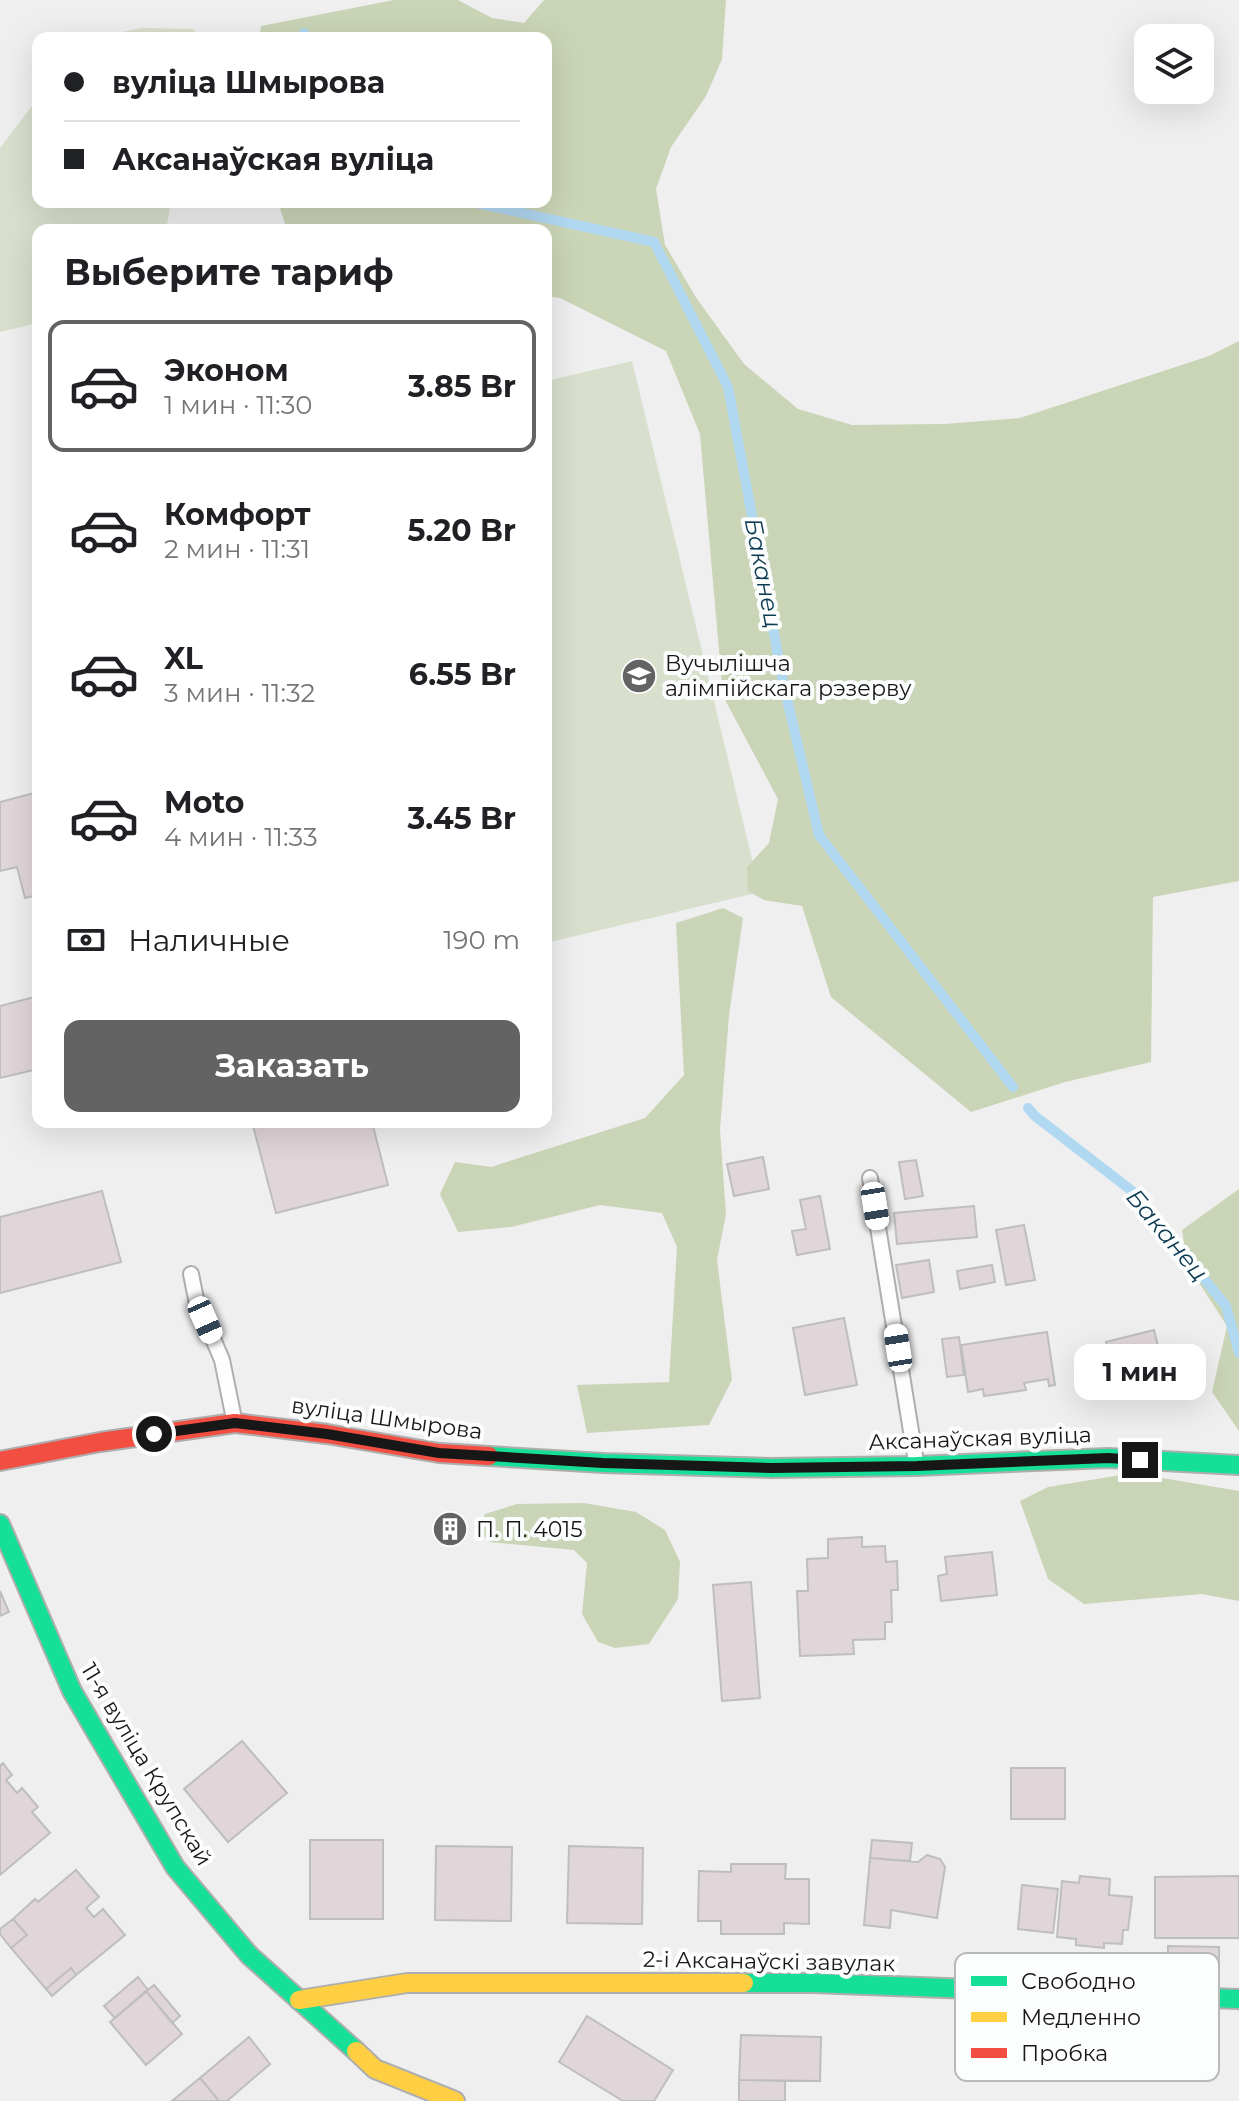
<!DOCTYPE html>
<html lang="ru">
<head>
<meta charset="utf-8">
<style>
	body { margin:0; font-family:Montserrat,sans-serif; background:#f6f6f6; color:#202124; height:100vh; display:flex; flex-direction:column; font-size:30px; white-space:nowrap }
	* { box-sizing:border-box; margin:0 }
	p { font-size:26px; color:#757577 }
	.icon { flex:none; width:44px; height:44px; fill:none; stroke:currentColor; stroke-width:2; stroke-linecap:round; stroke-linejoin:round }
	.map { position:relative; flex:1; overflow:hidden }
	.side { position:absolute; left:32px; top:224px; width:520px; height:904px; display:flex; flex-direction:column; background:#fff; border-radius:16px; box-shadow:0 8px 32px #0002 }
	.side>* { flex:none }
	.hud { position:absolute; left:32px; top:32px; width:520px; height:176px; border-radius:16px; box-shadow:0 8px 32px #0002; display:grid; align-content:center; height:176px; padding:0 32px; background:#fff }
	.buttons { position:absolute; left:1134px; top:24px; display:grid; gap:16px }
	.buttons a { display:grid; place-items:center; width:80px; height:80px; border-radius:16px; background:#fff; box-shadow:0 8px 32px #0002; font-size:40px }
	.end { position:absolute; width:36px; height:36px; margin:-18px; border:10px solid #171717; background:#fff; box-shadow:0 0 0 4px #fff }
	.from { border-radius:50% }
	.bubble { position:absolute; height:56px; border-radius:16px; background:#fff; box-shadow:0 8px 32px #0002; font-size:26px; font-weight:700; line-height:56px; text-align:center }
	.car { position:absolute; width:24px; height:48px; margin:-24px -12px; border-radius:10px; box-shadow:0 0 6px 2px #0007; background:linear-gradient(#fff 24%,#345 0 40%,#fff 0 76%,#345 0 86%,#fff 0) }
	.hud b { display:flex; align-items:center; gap:28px; height:76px; font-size:30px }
	.hud b+b { border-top:2px solid #e0e0e0 }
	.hud i { width:20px; height:20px; background:#202124 }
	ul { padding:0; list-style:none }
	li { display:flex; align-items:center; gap:24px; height:132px; margin:0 16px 12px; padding:0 16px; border:4px solid transparent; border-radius:16px }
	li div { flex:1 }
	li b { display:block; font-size:30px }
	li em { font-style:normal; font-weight:700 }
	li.current { border-color:#636363 }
	li>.icon { width:72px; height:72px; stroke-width:1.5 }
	h2 { padding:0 32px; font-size:36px; line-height:96px }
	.pay { display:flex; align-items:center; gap:20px; height:88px; padding:0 32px; font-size:30px }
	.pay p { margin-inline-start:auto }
	.cta { display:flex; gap:16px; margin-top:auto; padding:16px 32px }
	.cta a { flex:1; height:92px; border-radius:16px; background:#636363; color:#fff; font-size:32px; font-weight:700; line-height:92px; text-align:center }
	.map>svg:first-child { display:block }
</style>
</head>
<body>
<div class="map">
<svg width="1239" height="2101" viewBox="0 0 1239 2101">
	<rect width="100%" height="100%" fill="#efefef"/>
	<!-- green -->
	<path fill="#d8dfcd" d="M141,28L193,29L202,38H94Z
		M38,98V202H171L166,230H38V323L0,332V148Z
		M632,361L760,892L546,943V381Z"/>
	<!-- forest -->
	<path fill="#cad4b6" d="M394,0H458L492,18L524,23L544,0H726L722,59L706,96L671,147L656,189L665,245L697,299L744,364L798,409L852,425L944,424L1020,418L1209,356L1239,341V881L1153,897L1151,1062L1065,1082L971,1112L831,997L802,906L764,900L748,891L747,867L769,843L778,799L723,696L700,434L666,351L560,298L546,296V230H287L278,202H546V38H259L261,26Z
		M723,908L743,918L729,1015L720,1130L726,1214L717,1260L732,1380L709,1425L587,1433L577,1385L669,1382L677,1247L662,1213L600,1205L511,1227L458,1232L440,1194L455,1162L491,1167L645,1118L684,1075L676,923Z
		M1239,1189V1431L1212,1392L1227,1326L1187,1264L1182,1230Z
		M1133,1473L1239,1491V1601L1202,1594L1084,1604L1048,1579L1020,1501L1048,1487Z
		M584,1503L636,1512L665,1530L680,1562L678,1599L649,1644L615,1648L598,1642L582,1614L587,1563L574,1550L490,1542L477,1530L485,1514L517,1504Z"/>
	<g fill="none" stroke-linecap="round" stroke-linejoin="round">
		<!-- stream -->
		<path stroke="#b1d8f1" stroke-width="10" d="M304,33L307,38
			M472,202L654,242L728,387L783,682L819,835L1013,1087
			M1028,1108L1035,1116L1136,1194L1226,1306L1239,1353"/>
	</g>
	<!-- building -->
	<path fill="#e0d5d9" stroke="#bfbebe" stroke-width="2" d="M38,792V895L25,898L17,867L0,871V802Z
		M38,996V1069L0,1078V1006Z
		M252,1122H372L388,1185L276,1213Z
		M763,1157L769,1189L734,1196L727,1164Z
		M916,1160L923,1196L905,1199L899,1162Z
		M102,1191L121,1262L0,1293V1217Z
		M820,1196L830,1249L797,1255L792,1231L806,1229L800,1200Z
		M974,1206L977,1237L897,1244L894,1213Z
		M1024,1225L1035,1280L1006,1285L996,1230Z
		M929,1260L934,1292L902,1298L896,1265Z
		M992,1265L995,1282L960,1289L957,1271Z
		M844,1318L857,1385L805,1395L793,1328Z
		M1154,1330L1164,1370L1131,1379L1128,1366L1113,1369L1106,1342Z
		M1047,1332L1055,1385L1049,1386L1048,1379L1024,1383L1026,1390L984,1396L983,1389L968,1392L961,1345Z
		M959,1337L964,1375L947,1377L942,1339Z
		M456,1516L462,1538L443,1543L437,1521Z
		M862,1537V1547L885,1546L886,1562L897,1561L898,1590H891L892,1622H885V1639L853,1640L854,1654L800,1656L797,1591H808L807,1559L828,1558V1539Z
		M992,1552L997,1595L941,1601L938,1576L947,1574L945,1557Z
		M751,1582L760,1698L722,1701L713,1585Z
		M0,1591L9,1612L0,1616Z
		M242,1741L287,1793L228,1842L184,1789Z
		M3,1763L12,1775L6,1780L17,1793L22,1788L38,1807L32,1812L50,1833L0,1875V1766Z
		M1011,1768H1065V1819H1011Z
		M310,1840H383V1919H310Z
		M872,1840L912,1843L910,1861L870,1858Z
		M436,1846L512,1847L511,1921L435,1920Z
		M569,1846L643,1848L642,1924L567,1923Z
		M927,1855L940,1859L945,1867L937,1918L891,1910L890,1928L864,1925L870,1858L918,1862Z
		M731,1864H786L785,1879H809V1924L784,1923V1934H721V1921H698L699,1871L731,1872Z
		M76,1870L99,1897L86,1908L94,1917L103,1909L125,1935L76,1975L71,1968L46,1989L11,1948L27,1935L13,1919L35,1899L38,1902Z
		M1080,1876L1110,1879L1109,1895L1132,1897L1128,1930H1123L1122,1944L1104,1943V1948L1076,1945V1939L1057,1937L1062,1881L1079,1883Z
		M1239,1876V1938H1155V1877Z
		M1022,1885L1058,1889L1053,1933L1018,1929Z
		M13,1919L27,1935L11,1948L0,1934V1929Z
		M1168,1946L1219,1947V1974L1168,1973Z
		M71,1968L76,1975L52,1996L46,1989Z
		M138,1977L148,1990L115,2018L104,2006Z
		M154,1985L180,2016L172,2023L146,1991Z
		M146,1991L182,2034L146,2065L110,2022Z
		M587,2016L673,2070L654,2101H623L559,2062Z
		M741,2035L821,2037L820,2081L739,2080Z
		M249,2037L270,2064L227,2101H219L200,2078Z
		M200,2078L219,2101H172Z
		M739,2080L785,2081V2101H739Z"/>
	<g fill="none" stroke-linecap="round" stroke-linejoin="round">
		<!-- lane casing -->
		<g stroke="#aeaeae" stroke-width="18">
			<path id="lane" d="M870,1178L916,1462
				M191,1274L196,1299L222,1360L234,1419"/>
		</g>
		<!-- fast casing -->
		<g stroke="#aeaeae" stroke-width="22">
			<path id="fast" d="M489,1456L603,1463L771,1468L917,1466L1108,1458L1239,1465
				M0,1524L72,1691L175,1867L249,1955L356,2051
				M744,1983H813L1239,1999"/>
		</g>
		<!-- slow casing -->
		<g stroke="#aeaeae" stroke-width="22">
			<path id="slow" d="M299,2000L407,1983H744
				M356,2051L375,2069L455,2101"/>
		</g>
		<!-- jam casing -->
		<g stroke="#aeaeae" stroke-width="22">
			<path id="jam" d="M0,1461L100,1442L235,1423L327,1434L439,1453L489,1456"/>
		</g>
		<!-- lane -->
		<use href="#lane" stroke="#fdfdfd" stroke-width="14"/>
		<!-- fast -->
		<use href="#fast" stroke="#16e098" stroke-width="18"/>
		<!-- slow -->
		<use href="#slow" stroke="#ffcf43" stroke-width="18"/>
		<!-- jam -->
		<use href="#jam" stroke="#f24e42" stroke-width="18"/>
	</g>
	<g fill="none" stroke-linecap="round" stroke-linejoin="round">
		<!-- route -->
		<path stroke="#171717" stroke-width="10" d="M154,1434L235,1423L327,1434L439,1453L603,1463L771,1468L917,1466L1108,1458L1140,1460"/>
	</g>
	<!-- icons -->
	<defs>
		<g id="university-disc" transform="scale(1.8)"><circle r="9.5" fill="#636363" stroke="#fcfdfd"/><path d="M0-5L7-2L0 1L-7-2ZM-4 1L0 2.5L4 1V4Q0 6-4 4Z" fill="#fff"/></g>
		<g id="building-disc" transform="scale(1.8)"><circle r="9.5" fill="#636363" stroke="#fcfdfd"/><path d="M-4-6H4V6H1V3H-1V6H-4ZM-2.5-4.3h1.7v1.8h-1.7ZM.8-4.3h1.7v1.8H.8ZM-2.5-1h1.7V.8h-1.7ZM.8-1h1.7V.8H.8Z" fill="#fff"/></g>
	</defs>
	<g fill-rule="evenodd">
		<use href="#university-disc" x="639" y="676"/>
		<use href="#building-disc" x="450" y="1529"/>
	</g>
	<g text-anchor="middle" stroke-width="8" stroke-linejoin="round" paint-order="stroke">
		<!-- poi labels -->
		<g font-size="22" fill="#171717" stroke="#fcfdfd" text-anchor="start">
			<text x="665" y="671">Вучылішча<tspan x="665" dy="25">алімпійскага рэзерву</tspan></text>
			<text x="476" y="1537">П. П. 4015</text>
		</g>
		<!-- street labels -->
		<g font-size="22" fill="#171717" stroke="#fcfdfd">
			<text transform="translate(387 1418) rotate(8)" y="8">вуліца Шмырова</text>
			<text transform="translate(980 1438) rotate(-2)" y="8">Аксанаўская вуліца</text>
			<text transform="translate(147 1764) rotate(59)" y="8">11-я вуліца Крупскай</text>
			<text transform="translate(769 1961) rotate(1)" y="8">2-і Аксанаўскі завулак</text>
		</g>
		<!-- water labels -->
		<g font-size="24" font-style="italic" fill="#0e3b54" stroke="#fcfdfd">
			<text transform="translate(763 573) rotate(79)" y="8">Баканец</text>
			<text transform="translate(1167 1235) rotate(50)" y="8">Баканец</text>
		</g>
	</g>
	<!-- legend -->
	<rect x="955" y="1953" width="264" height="128" rx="12" fill="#fcfdfd" stroke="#b7b8b8" stroke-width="2"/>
	<rect x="971" y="1976" width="36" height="10" fill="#16e098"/>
	<rect x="971" y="2012" width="36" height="10" fill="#ffcf43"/>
	<rect x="971" y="2048" width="36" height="10" fill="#f24e42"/>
	<g font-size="22" fill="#171717">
		<text x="1021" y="1989">Свободно</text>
		<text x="1021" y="2025">Медленно</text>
		<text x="1021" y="2061">Пробка</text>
	</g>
</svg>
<div class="buttons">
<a><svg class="icon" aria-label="layers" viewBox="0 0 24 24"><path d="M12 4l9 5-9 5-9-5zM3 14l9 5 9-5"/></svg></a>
</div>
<i class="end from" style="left:154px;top:1434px"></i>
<i class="end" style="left:1140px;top:1460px"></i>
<div class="bubble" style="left:1074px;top:1344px;width:132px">1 мин</div>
<i class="car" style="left:875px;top:1206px;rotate:171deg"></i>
<i class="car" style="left:205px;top:1320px;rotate:156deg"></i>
<i class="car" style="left:898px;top:1348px;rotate:351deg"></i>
<div class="hud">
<b><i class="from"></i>вуліца Шмырова</b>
<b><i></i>Аксанаўская вуліца</b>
</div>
<section class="side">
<h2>Выберите тариф</h2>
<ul>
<li class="current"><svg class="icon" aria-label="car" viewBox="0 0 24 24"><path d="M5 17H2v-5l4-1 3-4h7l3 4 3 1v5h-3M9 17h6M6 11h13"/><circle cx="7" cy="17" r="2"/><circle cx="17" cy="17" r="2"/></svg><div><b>Эконом</b><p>1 мин · 11:30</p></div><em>3.85 Br</em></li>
<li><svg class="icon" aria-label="car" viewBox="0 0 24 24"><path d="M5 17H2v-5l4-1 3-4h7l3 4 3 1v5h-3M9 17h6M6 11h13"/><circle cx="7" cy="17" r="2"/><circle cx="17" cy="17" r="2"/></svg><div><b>Комфорт</b><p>2 мин · 11:31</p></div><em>5.20 Br</em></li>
<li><svg class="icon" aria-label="car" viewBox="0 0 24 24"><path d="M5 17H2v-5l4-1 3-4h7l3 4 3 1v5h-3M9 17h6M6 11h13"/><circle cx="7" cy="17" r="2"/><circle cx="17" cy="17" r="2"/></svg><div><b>XL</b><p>3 мин · 11:32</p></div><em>6.55 Br</em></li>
<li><svg class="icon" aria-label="car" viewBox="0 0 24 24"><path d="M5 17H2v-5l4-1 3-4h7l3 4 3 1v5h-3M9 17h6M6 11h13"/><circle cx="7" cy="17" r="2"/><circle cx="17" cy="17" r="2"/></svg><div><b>Moto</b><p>4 мин · 11:33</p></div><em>3.45 Br</em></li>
</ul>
<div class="pay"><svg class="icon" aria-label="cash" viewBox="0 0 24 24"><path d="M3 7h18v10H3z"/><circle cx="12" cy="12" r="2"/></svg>Наличные<p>190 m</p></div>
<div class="cta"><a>Заказать</a></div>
</section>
</div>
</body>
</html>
